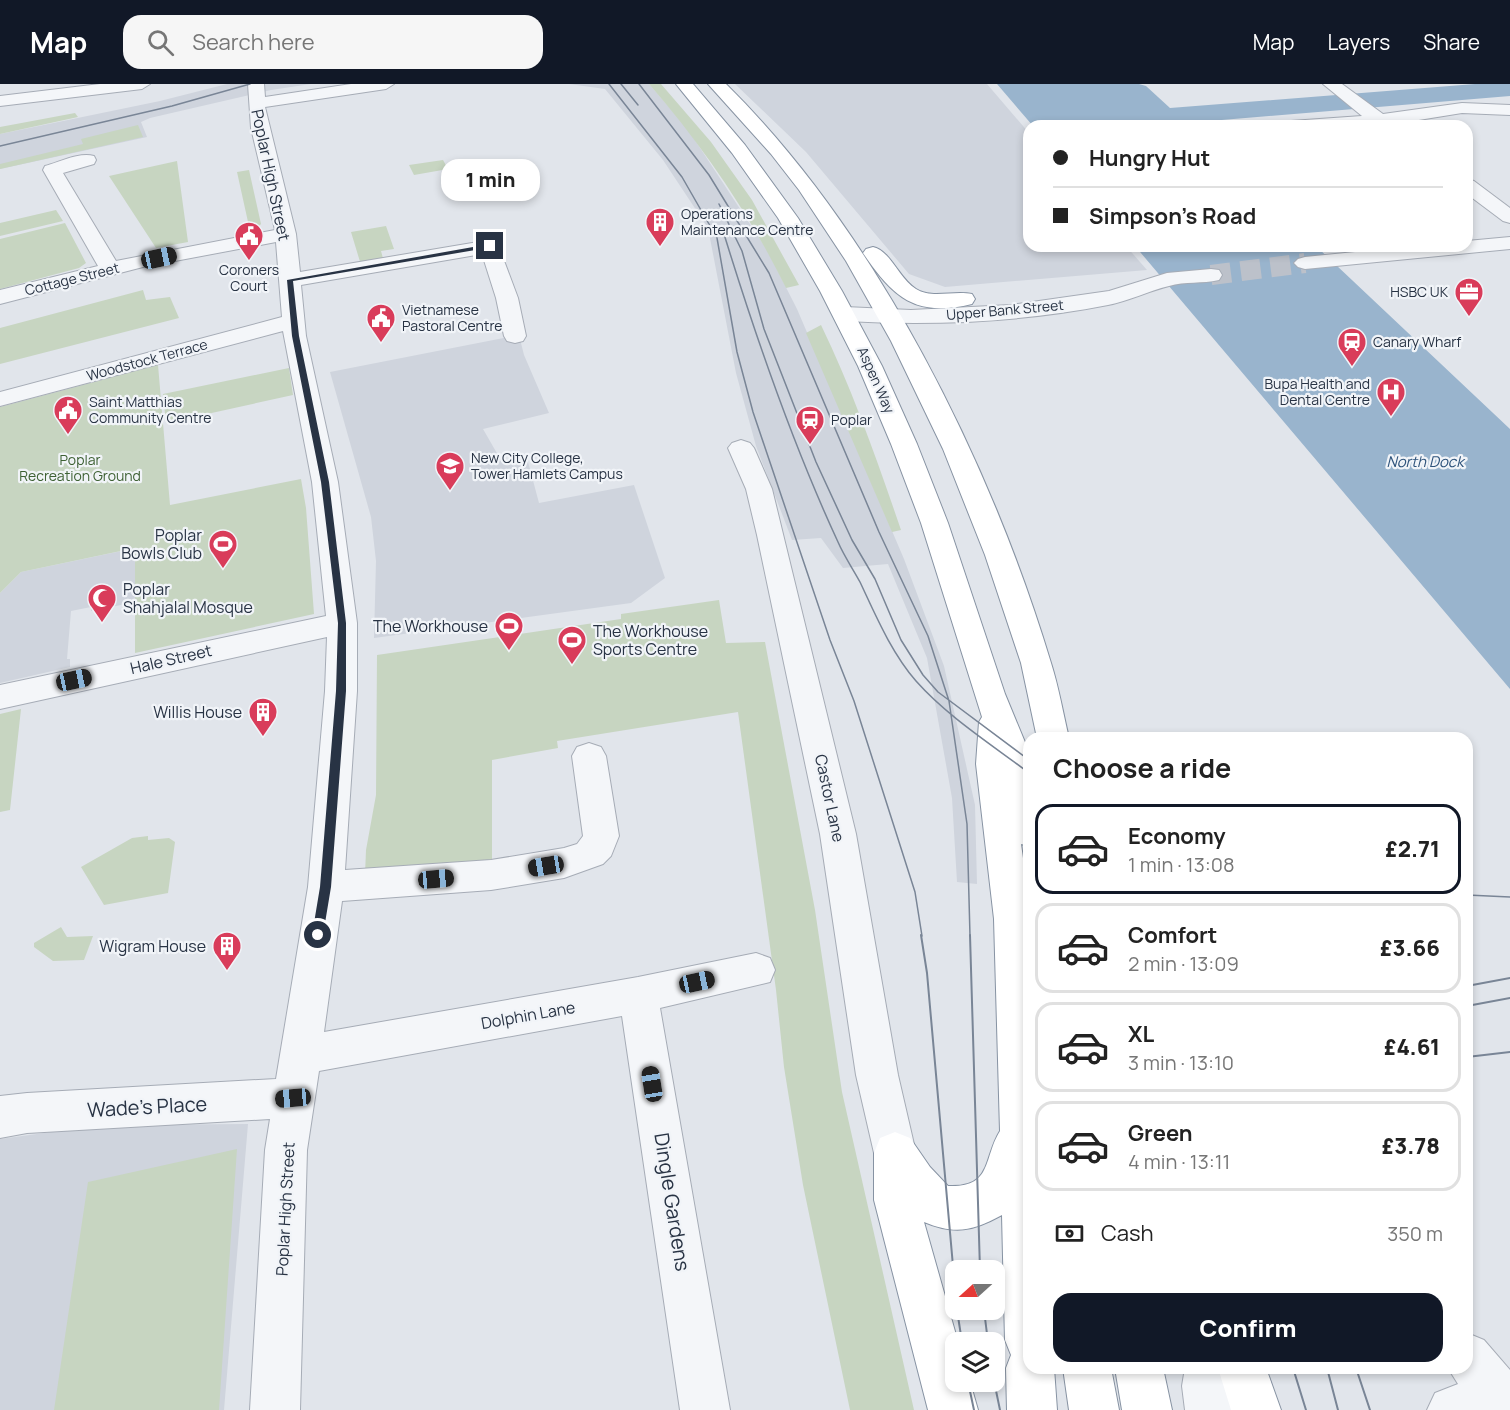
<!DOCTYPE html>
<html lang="en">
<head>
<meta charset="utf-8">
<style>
	body { margin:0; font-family:Manrope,sans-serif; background:#f6f6f6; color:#222; height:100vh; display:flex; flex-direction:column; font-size:22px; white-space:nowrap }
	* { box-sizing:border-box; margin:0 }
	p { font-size:20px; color:#767676 }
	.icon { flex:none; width:33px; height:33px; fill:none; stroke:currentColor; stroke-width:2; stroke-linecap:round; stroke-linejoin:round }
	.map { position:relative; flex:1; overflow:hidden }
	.side { position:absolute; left:1023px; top:648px; width:450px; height:642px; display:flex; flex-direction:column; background:#fff; border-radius:18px; box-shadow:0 3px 9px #0003 }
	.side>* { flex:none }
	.guide { position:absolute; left:1023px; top:36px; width:450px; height:132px; border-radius:18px; box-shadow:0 3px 9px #0003; display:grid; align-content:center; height:132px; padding:0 30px; background:#fff }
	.needle { width:39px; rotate:249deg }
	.fabs { position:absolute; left:945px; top:1176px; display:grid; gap:12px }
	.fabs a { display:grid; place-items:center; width:60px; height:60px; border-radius:12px; background:#fff; box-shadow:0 3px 9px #0003; font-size:30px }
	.end { position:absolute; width:27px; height:27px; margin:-14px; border:8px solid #283344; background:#fff; box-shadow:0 0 0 3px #fff }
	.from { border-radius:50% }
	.bubble { position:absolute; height:42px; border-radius:18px; background:#fff; box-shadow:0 3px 9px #0003; font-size:20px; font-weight:800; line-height:42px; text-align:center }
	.car { position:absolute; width:18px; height:36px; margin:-18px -9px; border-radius:8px; box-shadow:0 0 4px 2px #0007; background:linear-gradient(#222 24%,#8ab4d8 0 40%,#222 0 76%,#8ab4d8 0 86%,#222 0) }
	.guide b { display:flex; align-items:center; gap:21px; height:57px; font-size:22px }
	.guide b+b { border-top:2px solid #e0e0e0 }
	.guide i { width:15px; height:15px; background:#222 }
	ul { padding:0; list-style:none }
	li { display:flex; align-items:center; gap:18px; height:90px; margin:0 12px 9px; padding:0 18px; border:3px solid #e0e0e0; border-radius:18px }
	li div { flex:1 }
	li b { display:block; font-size:22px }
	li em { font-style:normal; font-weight:800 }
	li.active { border-color:#111827 }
	li>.icon { width:54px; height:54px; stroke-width:1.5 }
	h2 { padding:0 30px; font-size:27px; line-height:72px }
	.pay { display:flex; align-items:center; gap:15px; height:66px; padding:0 30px; font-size:22px }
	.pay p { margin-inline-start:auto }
	.action { display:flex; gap:12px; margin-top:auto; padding:12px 30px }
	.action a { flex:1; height:69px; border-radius:18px; background:#111827; color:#fff; font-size:24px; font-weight:800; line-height:69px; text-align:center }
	header { display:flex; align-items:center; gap:36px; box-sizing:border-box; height:84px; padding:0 30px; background:#111827; color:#fff }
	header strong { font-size:28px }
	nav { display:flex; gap:33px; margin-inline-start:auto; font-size:21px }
	.search { width:420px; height:54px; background:#f6f6f6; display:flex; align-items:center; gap:15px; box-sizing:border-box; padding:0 21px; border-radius:18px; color:#767676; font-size:22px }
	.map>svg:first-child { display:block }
</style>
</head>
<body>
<header>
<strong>Map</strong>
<div class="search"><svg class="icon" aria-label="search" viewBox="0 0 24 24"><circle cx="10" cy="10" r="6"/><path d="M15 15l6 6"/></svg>Search here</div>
<nav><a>Map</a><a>Layers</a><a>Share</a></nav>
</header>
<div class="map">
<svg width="1510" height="1326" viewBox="0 0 1510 1326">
	<rect width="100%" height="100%" fill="#e1e5eb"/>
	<!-- built -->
	<path fill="#cfd4dd" d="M227,0H311L271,6L150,34L141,38L147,53L0,85V50L160,17Z
		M569,0H649L687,44L767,166L797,225L904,475L944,582L975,721L977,800L957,798L952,714L927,574L888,480L843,484L821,454L792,456L756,362L736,289L708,144L663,76L605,5Z
		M735,0H987L1029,49V162H1126L1147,186L945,203L909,190L806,68Z
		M519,251L524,271L549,329L483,345L502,378L527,374L539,419L634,401L665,494L631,519L374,554L376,477L371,433L330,288Z
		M136,464V518L91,527V523L71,527L67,575H70V583L0,599V509L21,488Z
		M248,1040L224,1326H0V1055L103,1041Z"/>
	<!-- green -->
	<path fill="#c7d5c1" d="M649,0H661L711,58L752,116L799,201L786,204C750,131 703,62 649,0Z
		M75,29L78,33L0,50V43Z
		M138,41L143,53L0,85V80L83,60L81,55Z
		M443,76L448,85L414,91L409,81Z
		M177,77L188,158L156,164L109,92Z
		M249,86L261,140L255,146L250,147L237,88Z
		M56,126L63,137L0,152V139Z
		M65,139L86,179L79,184L0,205V155Z
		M386,142L394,165L381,167L384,178L361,181L351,148Z
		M143,206L146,216L170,213L179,234L0,280V244Z
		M821,241C853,307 877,376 901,446L892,448L806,249Z
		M158,281L170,421L301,395L306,424L314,530L135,569V464L21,488L0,509V323Z
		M289,284L293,311L166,339L163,310Z
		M719,516L726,559L765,558L815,826L842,1008L914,1326H850L803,1101L784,983L776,906L738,628L557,657L558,664L492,676V782L365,791L366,766L376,711L377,571L621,535V530Z
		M21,625L10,726L0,728V630Z
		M148,752V756L169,754L175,758L168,809L104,821L81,783L132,754Z
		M61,843L67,853L93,852L84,876L53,877L34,863V859Z
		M237,1065L219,1326H54L88,1098Z"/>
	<!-- water -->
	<path fill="#99b4cd" d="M997,0H1139L1146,2L1170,24L1475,0H1510V12L1186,39L1188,42H1033Z
		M1135,162H1328L1318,164L1510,345V605Z"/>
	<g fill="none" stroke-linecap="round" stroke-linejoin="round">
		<!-- minor-tunnel -->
		<path stroke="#bcc1ca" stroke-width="20" stroke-dasharray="20 10" stroke-linecap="butt" d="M1211,191L1305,179"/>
		<!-- minor casing -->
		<g stroke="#a6acb6" stroke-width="2">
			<path id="minor" d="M100,0H150L142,5L0,22V12Z
				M248,0H264L265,13L351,0H394L386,5L265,23L296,150L300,188L490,156L497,158L518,214L526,252L523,257L515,259L507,257L504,252L496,214L482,170L301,201L306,252L338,398L357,539V607L345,786L491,776L564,764L577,760L583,752L572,672L577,663L589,659L601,663L606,672L619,752L611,772L603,780L564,794L491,806L342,817L324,948L638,893L756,869L770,874L775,886L770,898L660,924L730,1326H680L622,932L319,987L307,1066L300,1326H250L265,1066L270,1035L27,1049L0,1054V1012L27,1009L276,995L308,803L325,607L327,553L0,625V601L326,532L312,398L283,247L0,322V308L282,233L276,158L143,183L0,220V206L98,182L43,86L45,82C60,78 79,68 94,72L96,76L94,80L63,89L116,177L275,146L251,44Z
				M1323,0H1342L1383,30L1462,19L1510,21V31L1462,29L1394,40V42H1282L1285,38L1291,37L1362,32Z
				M1467,95L1474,97L1510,124V139L1503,137L1467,110Z
				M1510,153V165L1305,185L1298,183L1294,179L1298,175L1305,173L1415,162H1467V157Z
				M1211,185L1219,186L1222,191L1219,196C1202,200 1185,197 1169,202C1148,207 1129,217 1108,221C1022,238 933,242 845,237L837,235L834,230L837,225L845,223L911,226L1011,221L1109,207L1167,189Z
				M741,356L750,359L754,364L772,405L856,750L898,991L916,1069L910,1084L895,1090L880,1084L874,1069L856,991L820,750L757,451L746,405L728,364L732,359Z
				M1467,1249L1484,1256L1510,1286V1326H1427L1435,1309L1458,1300L1448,1284H1467Z
				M1185,1284H1233L1230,1302L1235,1326H1185L1182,1302Z"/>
		</g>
		<!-- highway casing -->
		<g stroke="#8793a3" stroke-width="2">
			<path id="highway" d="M676,0H693L745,61L798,134L842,207L882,282L917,360L948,439L1005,610L1029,668V762L1021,760L1029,817V1284H1054L1057,1326H1007L1006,1284L1011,1271L1005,1256L1002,1131C973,1147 955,1151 924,1138L958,1258H956V1298H970L978,1326H928L874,1116V1069L880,1054L895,1048L910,1054L930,1083L948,1102C993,1104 983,1074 1000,1047L994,835L976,680L979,638L982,633L921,439L891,360L858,282L820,207L778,134L732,69Z
				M708,0H726C877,149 990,377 1051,579C1059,604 1063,629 1069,654H1037L1021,579L985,471L943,365L891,257L846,177L799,106L771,70Z
				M873,163C891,167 899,195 916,205C932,215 954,206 972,210L975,215L972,220C915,234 893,213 863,169L866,165Z
				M1063,1284H1111L1119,1326H1069Z
				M1115,1284H1163L1172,1326H1122Z
				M1218,1284H1266L1281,1326H1231Z"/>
		</g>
		<!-- minor -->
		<use href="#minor" fill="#f4f6f9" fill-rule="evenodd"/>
		<!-- highway -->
		<use href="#highway" fill="#fff" fill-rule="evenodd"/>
		<!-- tram-far1 -->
		<path stroke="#798596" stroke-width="1.5" d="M609,0L682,93L717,154L737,268L753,328L830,556L854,617L915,808L922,852
			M621,0L638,21
			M639,0L709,91L769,189L879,448L928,552L949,617L967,740L970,852
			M0,62L172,22L250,0
			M719,120L742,167L764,245L816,378L852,456L875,495L901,556L923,591L938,608L1029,676
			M724,150C756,254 792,359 838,458C844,472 853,485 860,498C876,532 891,568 916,597C948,633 991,660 1029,689
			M1467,811L1510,813"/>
		<!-- tram -->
		<path stroke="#798596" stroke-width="2" d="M921,851L927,889L956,1216
			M970,851L980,1186
			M1467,902L1510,894
			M1467,922L1510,914
			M1467,973L1510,968
			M957,1226L962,1258
			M984,1226L988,1258
			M1293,1284L1306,1326
			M1327,1284L1338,1326
			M1356,1284L1370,1326
			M994,1297L1000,1326
			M968,1298L974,1326"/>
	</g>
	<!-- route -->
	<path fill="#283344" d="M490,160L493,163L293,197L299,252L329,398L346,539V607L331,803L323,851L318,856L312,851L320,803L336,607L338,539L321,398L292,252L287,196Z"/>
	<!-- icons -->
	<defs>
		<g id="building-pin" transform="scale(1.5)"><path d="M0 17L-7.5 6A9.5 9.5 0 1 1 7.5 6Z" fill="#d93c5a" stroke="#f1f4f8"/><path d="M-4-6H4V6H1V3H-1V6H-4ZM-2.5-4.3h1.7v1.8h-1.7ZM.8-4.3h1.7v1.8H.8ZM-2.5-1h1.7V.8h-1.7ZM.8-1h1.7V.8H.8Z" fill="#fff"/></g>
		<g id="civic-pin" transform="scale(1.5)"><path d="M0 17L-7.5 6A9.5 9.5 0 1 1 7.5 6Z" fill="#d93c5a" stroke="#f1f4f8"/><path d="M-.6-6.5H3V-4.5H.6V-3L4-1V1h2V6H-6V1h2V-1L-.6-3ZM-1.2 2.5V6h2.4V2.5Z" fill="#fff"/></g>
		<g id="office-pin" transform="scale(1.5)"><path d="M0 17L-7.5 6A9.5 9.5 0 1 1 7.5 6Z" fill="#d93c5a" stroke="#f1f4f8"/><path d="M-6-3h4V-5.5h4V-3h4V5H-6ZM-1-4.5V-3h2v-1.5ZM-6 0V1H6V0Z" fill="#fff"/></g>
		<g id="station-pin" transform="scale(1.5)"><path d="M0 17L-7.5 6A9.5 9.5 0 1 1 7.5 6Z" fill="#d93c5a" stroke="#f1f4f8"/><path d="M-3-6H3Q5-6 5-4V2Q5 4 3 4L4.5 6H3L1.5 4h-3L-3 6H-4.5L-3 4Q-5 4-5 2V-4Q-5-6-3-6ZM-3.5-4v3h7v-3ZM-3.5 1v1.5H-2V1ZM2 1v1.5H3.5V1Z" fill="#fff"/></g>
		<g id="hospital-pin" transform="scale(1.5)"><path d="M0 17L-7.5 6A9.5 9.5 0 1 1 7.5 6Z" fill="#d93c5a" stroke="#f1f4f8"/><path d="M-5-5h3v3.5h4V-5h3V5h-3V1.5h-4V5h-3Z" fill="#fff"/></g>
		<g id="university-pin" transform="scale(1.5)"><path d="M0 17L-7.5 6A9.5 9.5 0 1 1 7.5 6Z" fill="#d93c5a" stroke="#f1f4f8"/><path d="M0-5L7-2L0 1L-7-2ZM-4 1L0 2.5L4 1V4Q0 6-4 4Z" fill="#fff"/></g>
		<g id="stadium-pin" transform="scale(1.5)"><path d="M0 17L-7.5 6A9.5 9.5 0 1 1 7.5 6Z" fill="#d93c5a" stroke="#f1f4f8"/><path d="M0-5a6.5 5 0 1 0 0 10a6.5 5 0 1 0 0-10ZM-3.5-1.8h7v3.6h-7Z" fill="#fff"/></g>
		<g id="mosque-pin" transform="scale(1.5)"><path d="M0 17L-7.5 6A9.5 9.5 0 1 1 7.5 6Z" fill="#d93c5a" stroke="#f1f4f8"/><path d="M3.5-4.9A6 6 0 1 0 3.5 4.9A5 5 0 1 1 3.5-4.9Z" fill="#fff"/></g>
	</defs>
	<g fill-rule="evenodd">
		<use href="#building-pin" x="660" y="138"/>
		<use href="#civic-pin" x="249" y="152"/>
		<use href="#office-pin" x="1469" y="208"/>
		<use href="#civic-pin" x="381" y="234"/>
		<use href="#station-pin" x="1352" y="258"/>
		<use href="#hospital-pin" x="1391" y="308"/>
		<use href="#civic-pin" x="68" y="326"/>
		<use href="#station-pin" x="810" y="336"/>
		<use href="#university-pin" x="450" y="382"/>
		<use href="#stadium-pin" x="223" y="460"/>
		<use href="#mosque-pin" x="102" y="514"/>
		<use href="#stadium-pin" x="509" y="542"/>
		<use href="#stadium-pin" x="572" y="556"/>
		<use href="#building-pin" x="263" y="628"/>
		<use href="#building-pin" x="227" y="862"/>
	</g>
	<g text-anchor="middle" stroke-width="4.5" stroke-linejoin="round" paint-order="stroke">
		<!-- far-poi labels -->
		<g font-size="14" fill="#283344" stroke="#f1f4f8" text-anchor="start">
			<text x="681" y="135">Operations<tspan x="681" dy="16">Maintenance Centre</tspan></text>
			<text x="249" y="191" text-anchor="middle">Coroners<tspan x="249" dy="16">Court</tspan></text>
			<text x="1448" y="213" text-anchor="end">HSBC UK</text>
			<text x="402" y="231">Vietnamese<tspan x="402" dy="16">Pastoral Centre</tspan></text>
			<text x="1373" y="263">Canary Wharf</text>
			<text x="1370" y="305" text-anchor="end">Bupa Health and<tspan x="1370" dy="16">Dental Centre</tspan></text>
			<text x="89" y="323">Saint Matthias<tspan x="89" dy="16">Community Centre</tspan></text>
			<text x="831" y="341">Poplar</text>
			<text x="471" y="379">New City College,<tspan x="471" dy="16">Tower Hamlets Campus</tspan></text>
		</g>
		<!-- far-street labels -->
		<g font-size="14" fill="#283344" stroke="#f1f4f8">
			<text transform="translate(72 195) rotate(-14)" y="5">Cottage Street</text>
			<text transform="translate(1005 226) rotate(-5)" y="5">Upper Bank Street</text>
			<text transform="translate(147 276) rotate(-15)" y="5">Woodstock Terrace</text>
			<text transform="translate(876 296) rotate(66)" y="5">Aspen Way</text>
		</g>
		<!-- far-park labels -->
		<g font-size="14" fill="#3e6134" stroke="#f1f4f8">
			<text x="80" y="381">Poplar<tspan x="80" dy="16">Recreation Ground</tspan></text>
		</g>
		<!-- far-water labels -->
		<g font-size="15" font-style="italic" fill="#2e537b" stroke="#f1f4f8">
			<text x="1425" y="383">North Dock</text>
		</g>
		<!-- street labels -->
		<g font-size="16" fill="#283344" stroke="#f1f4f8">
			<text transform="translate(271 91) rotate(78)" y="6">Poplar High Street</text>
			<text transform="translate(171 575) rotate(-13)" y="6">Hale Street</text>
			<text transform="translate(830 714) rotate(78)" y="6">Castor Lane</text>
			<text transform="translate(528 931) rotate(-10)" y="6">Dolphin Lane</text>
			<text transform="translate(285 1125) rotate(-87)" y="6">Poplar High Street</text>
		</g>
		<!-- poi labels -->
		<g font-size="16" fill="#283344" stroke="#f1f4f8" text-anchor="end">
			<text x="202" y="457">Poplar<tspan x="202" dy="18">Bowls Club</tspan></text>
			<text x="123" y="511" text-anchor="start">Poplar<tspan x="123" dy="18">Shahjalal Mosque</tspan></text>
			<text x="488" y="548">The Workhouse</text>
			<text x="593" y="553" text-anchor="start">The Workhouse<tspan x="593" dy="18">Sports Centre</tspan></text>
			<text x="242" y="634">Willis House</text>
			<text x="206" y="868">Wigram House</text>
		</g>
		<!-- near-street labels -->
		<g font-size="20" fill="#283344" stroke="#f1f4f8">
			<text transform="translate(147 1023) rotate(-3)" y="7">Wade's Place</text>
			<text transform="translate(672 1118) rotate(81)" y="7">Dingle Gardens</text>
		</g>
	</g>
</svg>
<div class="fabs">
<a><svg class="needle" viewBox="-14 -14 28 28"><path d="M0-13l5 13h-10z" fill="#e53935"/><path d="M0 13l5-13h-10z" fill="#767676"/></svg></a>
<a><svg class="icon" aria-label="layers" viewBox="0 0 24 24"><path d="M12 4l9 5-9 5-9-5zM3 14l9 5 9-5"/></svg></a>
</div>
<i class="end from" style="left:318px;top:851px"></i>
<i class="end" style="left:490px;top:162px"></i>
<div class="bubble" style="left:441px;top:75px;width:99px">1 min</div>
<i class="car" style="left:159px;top:174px;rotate:78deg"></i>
<i class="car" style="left:74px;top:596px;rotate:78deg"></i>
<i class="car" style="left:546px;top:782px;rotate:261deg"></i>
<i class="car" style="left:436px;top:795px;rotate:85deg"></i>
<i class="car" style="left:697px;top:898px;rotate:78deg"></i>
<i class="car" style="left:652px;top:1000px;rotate:351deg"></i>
<i class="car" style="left:293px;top:1014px;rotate:265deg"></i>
<div class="guide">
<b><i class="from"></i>Hungry Hut</b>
<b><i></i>Simpson's Road</b>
</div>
<section class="side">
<h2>Choose a ride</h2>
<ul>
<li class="active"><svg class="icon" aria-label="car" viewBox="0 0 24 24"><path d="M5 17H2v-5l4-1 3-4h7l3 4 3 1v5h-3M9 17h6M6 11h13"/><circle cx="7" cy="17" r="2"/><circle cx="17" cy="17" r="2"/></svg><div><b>Economy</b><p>1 min · 13:08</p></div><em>£2.71</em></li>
<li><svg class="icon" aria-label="car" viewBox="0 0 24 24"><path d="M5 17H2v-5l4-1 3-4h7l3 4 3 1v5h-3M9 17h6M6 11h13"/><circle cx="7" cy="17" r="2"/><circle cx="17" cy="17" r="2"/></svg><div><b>Comfort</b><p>2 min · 13:09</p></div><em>£3.66</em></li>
<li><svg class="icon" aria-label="car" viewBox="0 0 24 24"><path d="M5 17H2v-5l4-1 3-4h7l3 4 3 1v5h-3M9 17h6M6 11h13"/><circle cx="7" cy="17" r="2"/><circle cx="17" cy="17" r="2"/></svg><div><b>XL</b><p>3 min · 13:10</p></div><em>£4.61</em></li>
<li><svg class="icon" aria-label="car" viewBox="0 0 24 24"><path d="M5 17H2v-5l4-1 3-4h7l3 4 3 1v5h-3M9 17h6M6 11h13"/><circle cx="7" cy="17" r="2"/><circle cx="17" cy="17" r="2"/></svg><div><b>Green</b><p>4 min · 13:11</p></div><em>£3.78</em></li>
</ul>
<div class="pay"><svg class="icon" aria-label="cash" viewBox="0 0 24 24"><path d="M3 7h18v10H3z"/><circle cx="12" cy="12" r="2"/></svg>Cash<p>350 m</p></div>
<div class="action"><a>Confirm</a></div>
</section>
</div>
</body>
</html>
